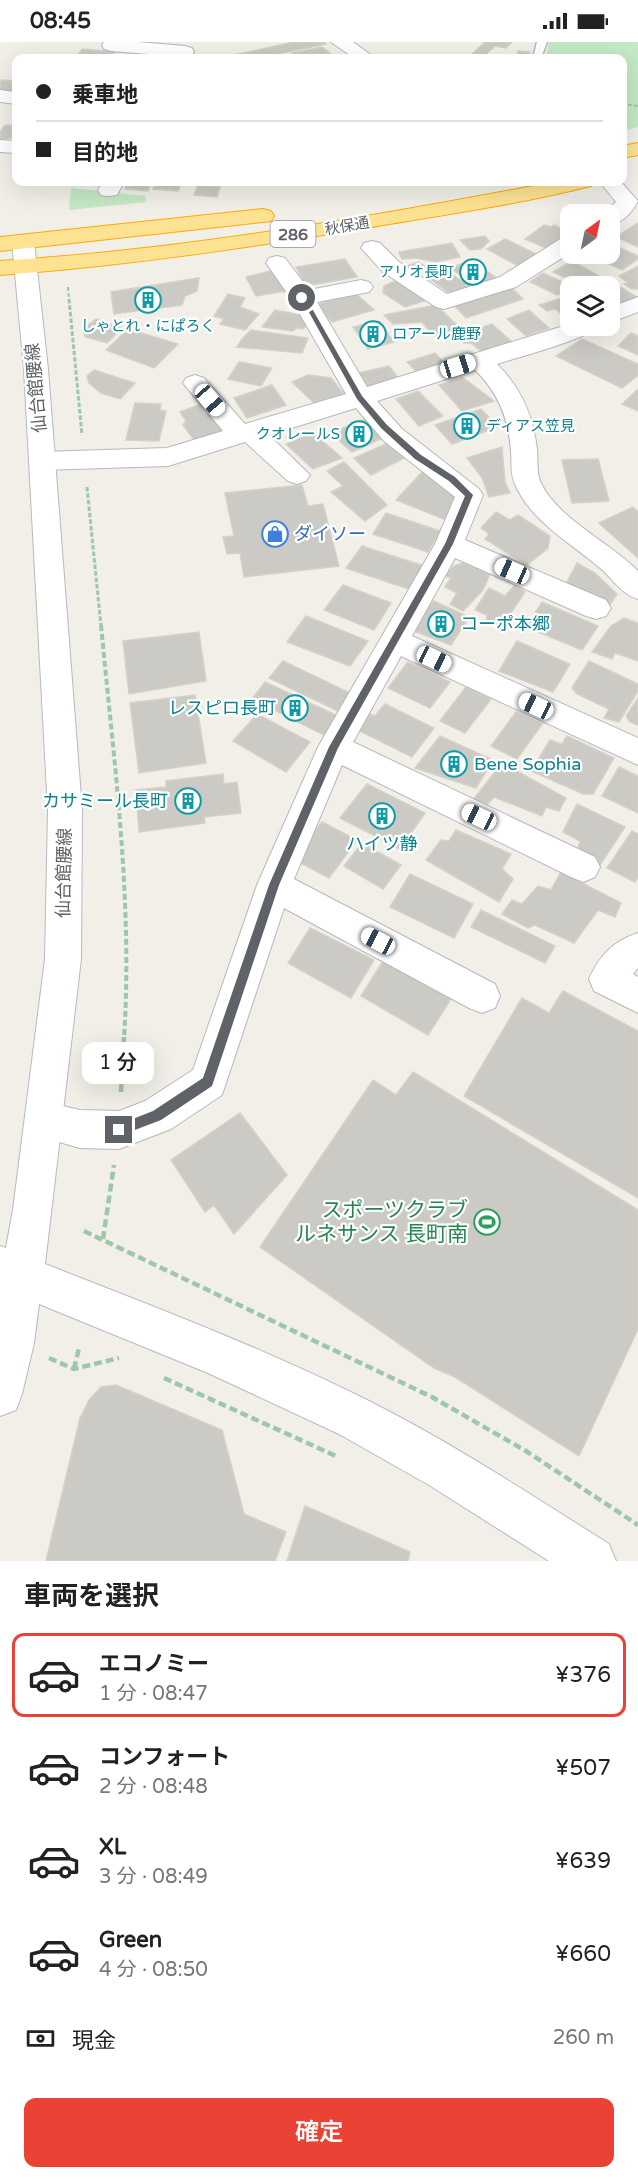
<!DOCTYPE html>
<html lang="ja">
<head>
<meta charset="utf-8">
<style>
	body { margin:0; font-family:"Varela Round","Noto Sans JP",sans-serif; background:#f2f2f2; color:#222; height:100vh; display:flex; flex-direction:column; font-size:22px; white-space:nowrap }
	* { box-sizing:border-box; margin:0 }
	p { font-size:20px; color:#767676 }
	.icon { flex:none; width:33px; height:33px; fill:none; stroke:currentColor; stroke-width:2; stroke-linecap:round; stroke-linejoin:round }
	.map { position:relative; height:1519px; overflow:hidden }
	.drawer { display:flex; flex-direction:column; background:#fff; flex:1 }
	.drawer>* { flex:none }
	.banner { position:absolute; left:12px; top:12px; width:615px; height:132px; border-radius:12px; box-shadow:0 6px 24px #0002; display:grid; align-content:center; height:132px; padding:0 24px; background:#fff }
	.needle { width:39px; rotate:33deg }
	.fabs { position:absolute; left:560px; top:162px; display:grid; gap:12px }
	.fabs a { display:grid; place-items:center; width:60px; height:60px; border-radius:12px; background:#fff; box-shadow:0 6px 24px #0002; font-size:30px }
	.end { position:absolute; width:27px; height:27px; margin:-14px; border:8px solid #5f6368; background:#fff; box-shadow:0 0 0 3px #fff }
	.from { border-radius:50% }
	.bubble { position:absolute; height:42px; border-radius:12px; background:#fff; box-shadow:0 6px 24px #0002; font-size:20px; font-weight:600; line-height:42px; text-align:center }
	.car { position:absolute; width:18px; height:36px; margin:-18px -9px; border-radius:8px; box-shadow:0 0 4px 2px #0007; background:linear-gradient(#fff 24%,#345 0 40%,#fff 0 76%,#345 0 86%,#fff 0) }
	.banner b { display:flex; align-items:center; gap:21px; height:57px; font-size:22px }
	.banner b+b { border-top:2px solid #e0e0e0 }
	.banner i { width:15px; height:15px; background:#222 }
	ul { padding:0; list-style:none }
	li { display:flex; align-items:center; gap:18px; height:84px; margin:0 12px 9px; padding:0 12px; border:3px solid transparent; border-radius:12px }
	li div { flex:1 }
	li b { display:block; font-size:22px }
	li em { font-style:normal; font-weight:600 }
	li.selected { border-color:#ea4335 }
	li>.icon { width:54px; height:54px; stroke-width:1.5 }
	h2 { padding:0 24px; font-size:27px; line-height:72px }
	.pay { display:flex; align-items:center; gap:15px; height:66px; padding:0 24px; font-size:22px }
	.pay p { margin-inline-start:auto }
	.action { display:flex; gap:12px; margin-top:auto; padding:12px 24px }
	.action a { flex:1; height:69px; border-radius:12px; background:#ea4335; color:#fff; font-size:24px; font-weight:600; line-height:69px; text-align:center }
	.status { display:flex; justify-content:space-between; align-items:center; height:42px; padding:0 30px; background:#fff; direction:ltr }
	.status svg { height:16px; fill:currentColor }
	.map>svg:first-child { display:block }
</style>
</head>
<body>
<div class="status"><b>08:45</b><svg viewBox="0 0 49 12"><path d="M0 12V9h3v3zM5 12V6h3v6zM10 12V3h3v9zM15 12V0h3v12zM26 1h20v11H26zM47 4h2v5h-2z"/></svg></div>
<div class="map">
<svg width="638" height="1519" viewBox="0 0 638 1519">
	<rect width="100%" height="100%" fill="#f1efe8"/>
	<!-- green -->
	<path fill="#c5e8c5" d="M549,0H638V85L623,89L622,16H546Z
		M71,146L145,154L146,160L69,168Z"/>
	<!-- building -->
	<path fill="#cccac5" stroke="#d6d1c6" stroke-width="1.5" d="M294,0H324L326,2L258,16H220Z
		M485,0H512L506,6L495,4L482,16L470,14Z
		M322,5L330,11L308,16L292,15L295,14L292,11Z
		M82,7L115,10L110,16H76Z
		M518,9L530,10L528,16H516Z
		M1,38L16,39V45L13,50L0,49Z
		M5,83L16,84V95L0,98V90Z
		M129,140H151L148,149L125,147Z
		M156,140H182L178,149L153,147Z
		M198,143L220,145L217,155L194,153Z
		M638,181V205L616,195Z
		M544,183L551,185L554,183L570,192V196L550,208L525,197Z
		M485,194L489,199L481,207L470,208L460,198Z
		M505,197L538,213L518,224L487,207Z
		M452,201L460,215L436,220L415,216L402,217L399,210Z
		M609,201L638,214V217L622,228L586,212H609Z
		M345,217L357,235L306,244L296,225Z
		M472,218L495,235L477,244L450,226Z
		M572,219L603,236L592,244H583L553,230Z
		M418,220L430,227L416,231L406,224Z
		M638,224V247H632L624,242L628,241L619,234Z
		M274,228L287,249L256,254L246,235Z
		M446,228L473,247L451,252L427,235Z
		M543,231L571,244L570,254L563,251L557,253L530,240Z
		M199,236L197,249L185,254L182,263L114,272L111,250Z
		M399,237L430,257L405,265L383,251L384,244Z
		M611,239L638,256V257L622,264L609,260V244H602Z
		M511,245L523,257L466,276L454,263Z
		M354,250L374,268L332,280L316,263Z
		M228,252L245,256L240,265L259,272L245,288L220,282L224,277L214,274Z
		M562,256L570,262V270L563,273L555,267L547,269L539,263Z
		M436,263L460,286L434,294L422,280L393,282L384,273Z
		M275,268L301,273L308,282L303,287L297,286L293,289L262,285Z
		M529,268L549,286L526,294L507,277Z
		M96,277L122,286L107,301L85,295L83,287Z
		M379,279L394,300L368,307L353,285Z
		M492,282L512,300L482,310L471,301H464L456,293Z
		M128,287L178,302L154,326L106,308Z
		M251,288L308,296L302,311L237,305L242,297Z
		M631,291L638,294V313L618,304Z
		M582,297L638,322V333L622,346L556,314Z
		M435,311L445,322L418,331L407,320Z
		M239,320L272,326L261,344L228,337Z
		M389,324L400,338L369,345L359,331Z
		M94,328L135,341L120,357L101,351L89,341L87,334Z
		M308,333L331,336L344,352L314,361L292,340Z
		M462,335L494,359L462,369L439,343Z
		M272,343L286,363L247,376L234,356Z
		M638,347V369L622,362Z
		M418,349L443,374L419,384L396,357Z
		M135,361L161,362L160,368L166,369L159,399L126,398Z
		M199,363L206,373L212,372L222,389L195,399L183,383L186,379L180,370Z
		M481,367L498,385L452,402L435,383Z
		M365,377L387,394L352,410L331,391Z
		M313,391L342,416L313,427L286,402Z
		M388,401L404,416L371,433L354,416Z
		M502,405L505,440L510,451L489,455L482,436L467,416Z
		M598,417L609,459L572,461L562,418Z
		M344,420L387,463L365,479L331,450L343,444L327,429Z
		M423,429L457,452V460L444,477L396,458Z
		M302,443L308,464L323,462L339,524L244,535L240,511L227,512L223,495L234,494L225,451Z
		M633,465L638,470V516L599,481Z
		M496,470L510,478L518,473L550,494L548,506L527,523L485,497L489,492L481,486Z
		M386,471L440,489L428,510L373,492Z
		M362,504L424,524L409,547L346,526Z
		M463,521L490,532L483,548L463,569L450,562L457,551L445,545L451,536L445,534L454,524Z
		M577,521L595,531L617,552L609,564L565,544Z
		M343,543L391,561L374,588L324,568Z
		M514,544L525,550L501,586L486,579L487,573L475,568L489,546L505,554Z
		M434,559L469,575L451,603L414,589L421,575Z
		M542,560L598,584L582,608L526,585Z
		M306,574L368,599L350,624L287,600Z
		M624,576L638,581V619L615,611L612,617L592,610L611,584Z
		M199,590L206,639L129,652L123,599Z
		M517,599L570,622L553,650L499,629Z
		M283,619L350,651L338,669L269,636Z
		M589,619L638,642V649L619,680L604,676L609,667L577,652L572,646Z
		M408,620L450,640L430,666L388,646Z
		M265,640L338,674L326,694L252,657Z
		M466,645L491,657L465,691L440,679Z
		M195,653L206,721L139,731L130,661Z
		M638,656V683L630,680L626,674Z
		M385,662L434,686L412,715L356,687L368,671L375,674Z
		M516,670L542,682L517,717L491,704Z
		M257,672L310,700L286,730L233,699Z
		M440,694L493,718L476,746L415,726Z
		M567,694L614,716L593,752H583L531,729L550,698L562,702Z
		M502,721L566,756L559,769L546,765L542,774L494,755L487,763L473,758Z
		M619,725L638,734V771L602,754Z
		M223,732L224,742L237,740L241,771L204,775L205,781L139,790L136,748L166,745V739Z
		M367,742L425,771L400,807L340,776Z
		M577,762L625,785L600,823L577,811L580,799L563,790Z
		M322,780L357,798L329,836L293,817Z
		M456,788L511,812L502,827L513,837L499,860L426,818L441,798L449,799Z
		M632,789L638,792V835L635,840L607,826Z
		M362,801L401,823L383,847L344,824Z
		M561,830L621,861L615,875L598,868L574,901L535,883L528,886L502,872L512,858L522,862L538,844L551,848Z
		M410,832L473,862L454,896L390,865Z
		M481,868L555,904L545,921L471,885Z
		M310,886L374,918L351,956L288,921Z
		M383,919L451,957L428,993L361,954Z
		M563,949L638,989V1156L464,1054L522,956L549,971Z
		M413,1030L638,1168V1287L579,1414L455,1335L434,1326L260,1205L373,1038L396,1053Z
		M240,1071L287,1133L234,1192L214,1163L205,1170L171,1118Z
		M116,1343L222,1388L244,1472L286,1490L275,1519H46L80,1376L89,1358L101,1345Z
		M305,1464L410,1510L408,1519H287Z"/>
	<g fill="none" stroke-linecap="round" stroke-linejoin="round">
		<!-- lane casing -->
		<g stroke="#b5b8bc" stroke-width="3">
			<path id="lane" d="M537,0H547L541,16H533Z"/>
		</g>
		<!-- street casing -->
		<g stroke="#b5b8bc" stroke-width="2">
			<path id="street" d="M104,0H138L185,4L192,6L194,10L190,16H172L173,14L111,9L104,7L102,3Z
				M331,0H353L375,16H354Z
				M0,48L16,50V62L0,60Z
				M0,98L16,99V111L0,110Z
				M103,140H124L117,153L109,154L101,153L98,148Z
				M600,140H621L638,159C631,172 623,180 609,184V172H601L616,160Z
				M570,194V211L516,245L444,267L436,265L383,230L361,206L364,201L372,199L380,201L399,220L447,252L500,235L562,196Z
				M277,214L285,216L309,248L361,238L369,240L373,245L369,250L317,260L367,345L570,282L598,284C591,296 515,316 497,322C521,346 533,373 537,407C538,419 536,433 542,443C560,478 611,501 638,529V557C621,552 613,537 600,526C570,500 531,480 515,442C510,432 512,421 511,410C509,378 499,351 475,328L377,359L402,387L479,447L483,453L465,498L606,558L611,566L606,574L596,577L586,574L455,516L412,594L638,696V723L401,614L353,700L595,815L600,825L595,835L583,840L571,835L342,723L294,837L495,942L500,954L495,966L482,971L469,966L284,866L222,1053L171,1087L119,1107L80,1106L31,1092L25,1079L31,1066L45,1060L80,1068L119,1069L145,1059L193,1028L257,843L318,705L435,502L455,455L384,399L356,366L269,393L310,433L306,439L297,442L288,439L245,400L168,424L42,428L33,425L29,419L33,413L42,410L167,406L223,389L183,341L186,336L195,333L204,336L245,382L346,352L290,255L266,221L269,216Z
				M638,255V270L609,281V266Z
				M638,891V926L633,932L638,935V971L594,949L589,937C600,913 613,899 638,891Z"/>
		</g>
		<!-- secondary casing -->
		<g stroke="#b6babf" stroke-width="2">
			<path id="secondary" d="M23,193L31,195L34,200L48,327L82,768L81,917L45,1222C155,1265 266,1307 371,1360C454,1402 531,1453 609,1502L616,1519H549L429,1443L339,1392L208,1331L39,1262L34,1301L22,1352L16,1368L0,1374V1204L6,1206L13,1168L45,917L48,768L24,327L12,200L15,195Z"/>
		</g>
		<!-- highway casing -->
		<g stroke="#f9ab00" stroke-width="2">
			<path id="highway" d="M638,101V113L622,116V104Z
				M554,140H595L591,144C519,162 445,173 371,185C248,206 124,224 0,233V219C186,207 371,175 554,140Z
				M263,167L271,169L274,174L271,179L0,209V195Z"/>
		</g>
		<!-- path-far3 -->
		<path stroke="#9cc7a9" stroke-width="2" stroke-dasharray="4 2" stroke-linecap="butt" d="M622,62L638,64
			M68,245L69,258"/>
		<!-- path-far2 -->
		<path stroke="#9cc7a9" stroke-width="3" stroke-dasharray="4.5 2" stroke-linecap="butt" d="M69,257L82,393
			M87,445L101,584"/>
		<!-- path-far1 -->
		<path stroke="#9cc7a9" stroke-width="4" stroke-dasharray="6 3" stroke-linecap="butt" d="M101,583C114,721 133,858 124,997"/>
		<!-- path -->
		<path stroke="#9cc7a9" stroke-width="4.5" stroke-dasharray="8 4" stroke-linecap="butt" d="M121,1050L124,995
			M84,1189L432,1355L526,1409L638,1483
			M103,1197L114,1123
			M49,1316L74,1327L119,1316
			M74,1327L79,1306
			M164,1336L338,1415"/>
		<!-- lane -->
		<use href="#lane" fill="#fff" fill-rule="evenodd"/>
		<!-- street -->
		<use href="#street" fill="#fff" fill-rule="evenodd"/>
		<!-- secondary -->
		<use href="#secondary" fill="#fff" fill-rule="evenodd"/>
		<!-- highway -->
		<use href="#highway" fill="#fde293" fill-rule="evenodd"/>
	</g>
	<!-- route -->
	<path fill="#5f6368" d="M300,254L306,256L362,354L387,383L421,413L455,435L473,453L453,502L338,706L279,843L212,1044L161,1078L119,1094L113,1088L115,1084L153,1069L203,1036L269,843L329,705L445,502L465,454L449,439L415,417L381,386L357,357Z"/>
	<!-- icons -->
	<defs>
		<g id="building-ring" transform="scale(1.35)"><circle r="9.5" fill="#fff" stroke="#0f9aa8" stroke-width="1.5"/><path d="M-4-6H4V6H1V3H-1V6H-4ZM-2.5-4.3h1.7v1.8h-1.7ZM.8-4.3h1.7v1.8H.8ZM-2.5-1h1.7V.8h-1.7ZM.8-1h1.7V.8H.8Z" fill="#0f9aa8"/></g>
		<g id="shop-ring" transform="scale(1.35)"><circle r="9.5" fill="#fff" stroke="#3f7fe0" stroke-width="1.5"/><path d="M-5-2.5h2.3a2.7 3.5 0 0 1 5.4 0H5L5.5 6h-11ZM-1.5-2.5h3a1.5 2.3 0 0 0-3 0Z" fill="#3f7fe0"/></g>
		<g id="stadium-ring" transform="scale(1.35)"><circle r="9.5" fill="#fff" stroke="#2e9e5b" stroke-width="1.5"/><path d="M0-5a6.5 5 0 1 0 0 10a6.5 5 0 1 0 0-10ZM-3.5-1.8h7v3.6h-7Z" fill="#2e9e5b"/></g>
	</defs>
	<g fill-rule="evenodd">
		<use href="#building-ring" x="473" y="230"/>
		<use href="#building-ring" x="148" y="258"/>
		<use href="#building-ring" x="373" y="292"/>
		<use href="#building-ring" x="467" y="384"/>
		<use href="#building-ring" x="359" y="392"/>
		<use href="#shop-ring" x="275" y="492"/>
		<use href="#building-ring" x="441" y="582"/>
		<use href="#building-ring" x="295" y="666"/>
		<use href="#building-ring" x="454" y="722"/>
		<use href="#building-ring" x="188" y="759"/>
		<use href="#building-ring" x="382" y="774"/>
		<use href="#stadium-ring" x="487" y="1180"/>
	</g>
	<g text-anchor="middle" stroke-width="4.5" stroke-linejoin="round" paint-order="stroke">
		<!-- far-street labels -->
		<g font-size="15" fill="#5f6368" stroke="#fff">
			<text transform="translate(347 184) rotate(-10)" y="5">秋保通</text>
		</g>
		<!-- far-culture labels -->
		<g font-size="15" fill="#0d838f" stroke="#fff" text-anchor="end">
			<text x="454" y="235">アリオ長町</text>
			<text x="148" y="289" text-anchor="middle">しゃとれ・にぱろく</text>
			<text x="392" y="297" text-anchor="start">ロアール鹿野</text>
			<text x="486" y="389" text-anchor="start">ディアス笠見</text>
			<text x="340" y="397">クオレールS</text>
		</g>
		<!-- shield labels -->
		<rect fill="#fff" stroke="#8f9295" stroke-width="1.5" x="270.5" y="179" width="45" height="26" rx="4.5"/>
		<g font-size="16" font-weight="bold" fill="#5f6368">
			<text x="293" y="198">286</text>
		</g>
		<!-- street labels -->
		<g font-size="18" fill="#5f6368" stroke="#fff">
			<text transform="translate(36 346) rotate(-95)" y="6">仙台館腰線</text>
			<text transform="translate(64 831) rotate(-89)" y="6">仙台館腰線</text>
		</g>
		<!-- shop labels -->
		<g font-size="18" fill="#366cbe" stroke="#fff" text-anchor="start">
			<text x="294" y="498">ダイソー</text>
		</g>
		<!-- culture labels -->
		<g font-size="18" fill="#0d838f" stroke="#fff" text-anchor="start">
			<text x="460" y="588">コーポ本郷</text>
			<text x="276" y="672" text-anchor="end">レスピロ長町</text>
			<text x="474" y="728">Bene Sophia</text>
			<text x="168" y="765" text-anchor="end">カサミール長町</text>
			<text x="382" y="808" text-anchor="middle">ハイツ静</text>
		</g>
		<!-- near-leisure labels -->
		<g font-size="21" fill="#27864d" stroke="#fff" text-anchor="end">
			<text x="468" y="1175">スポーツクラブ<tspan x="468" dy="24">ルネサンス 長町南</tspan></text>
		</g>
	</g>
</svg>
<div class="fabs">
<a><svg class="needle" viewBox="-14 -14 28 28"><path d="M0-13l5 13h-10z" fill="#e53935"/><path d="M0 13l5-13h-10z" fill="#767676"/></svg></a>
<a><svg class="icon" aria-label="layers" viewBox="0 0 24 24"><path d="M12 4l9 5-9 5-9-5zM3 14l9 5 9-5"/></svg></a>
</div>
<i class="end from" style="left:302px;top:256px"></i>
<i class="end" style="left:119px;top:1088px"></i>
<div class="bubble" style="left:82px;top:1000px;width:72px">1 分</div>
<i class="car" style="left:458px;top:324px;rotate:73deg"></i>
<i class="car" style="left:210px;top:358px;rotate:139deg"></i>
<i class="car" style="left:512px;top:529px;rotate:294deg"></i>
<i class="car" style="left:434px;top:617px;rotate:115deg"></i>
<i class="car" style="left:536px;top:664px;rotate:295deg"></i>
<i class="car" style="left:479px;top:775px;rotate:295deg"></i>
<i class="car" style="left:378px;top:899px;rotate:298deg"></i>
<div class="banner">
<b><i class="from"></i>乗車地</b>
<b><i></i>目的地</b>
</div>
</div>
<section class="drawer">
<h2>車両を選択</h2>
<ul>
<li class="selected"><svg class="icon" aria-label="car" viewBox="0 0 24 24"><path d="M5 17H2v-5l4-1 3-4h7l3 4 3 1v5h-3M9 17h6M6 11h13"/><circle cx="7" cy="17" r="2"/><circle cx="17" cy="17" r="2"/></svg><div><b>エコノミー</b><p>1 分 · 08:47</p></div><em>¥376</em></li>
<li><svg class="icon" aria-label="car" viewBox="0 0 24 24"><path d="M5 17H2v-5l4-1 3-4h7l3 4 3 1v5h-3M9 17h6M6 11h13"/><circle cx="7" cy="17" r="2"/><circle cx="17" cy="17" r="2"/></svg><div><b>コンフォート</b><p>2 分 · 08:48</p></div><em>¥507</em></li>
<li><svg class="icon" aria-label="car" viewBox="0 0 24 24"><path d="M5 17H2v-5l4-1 3-4h7l3 4 3 1v5h-3M9 17h6M6 11h13"/><circle cx="7" cy="17" r="2"/><circle cx="17" cy="17" r="2"/></svg><div><b>XL</b><p>3 分 · 08:49</p></div><em>¥639</em></li>
<li><svg class="icon" aria-label="car" viewBox="0 0 24 24"><path d="M5 17H2v-5l4-1 3-4h7l3 4 3 1v5h-3M9 17h6M6 11h13"/><circle cx="7" cy="17" r="2"/><circle cx="17" cy="17" r="2"/></svg><div><b>Green</b><p>4 分 · 08:50</p></div><em>¥660</em></li>
</ul>
<div class="pay"><svg class="icon" aria-label="cash" viewBox="0 0 24 24"><path d="M3 7h18v10H3z"/><circle cx="12" cy="12" r="2"/></svg>現金<p>260 m</p></div>
<div class="action"><a>確定</a></div>
</section>
</body>
</html>
